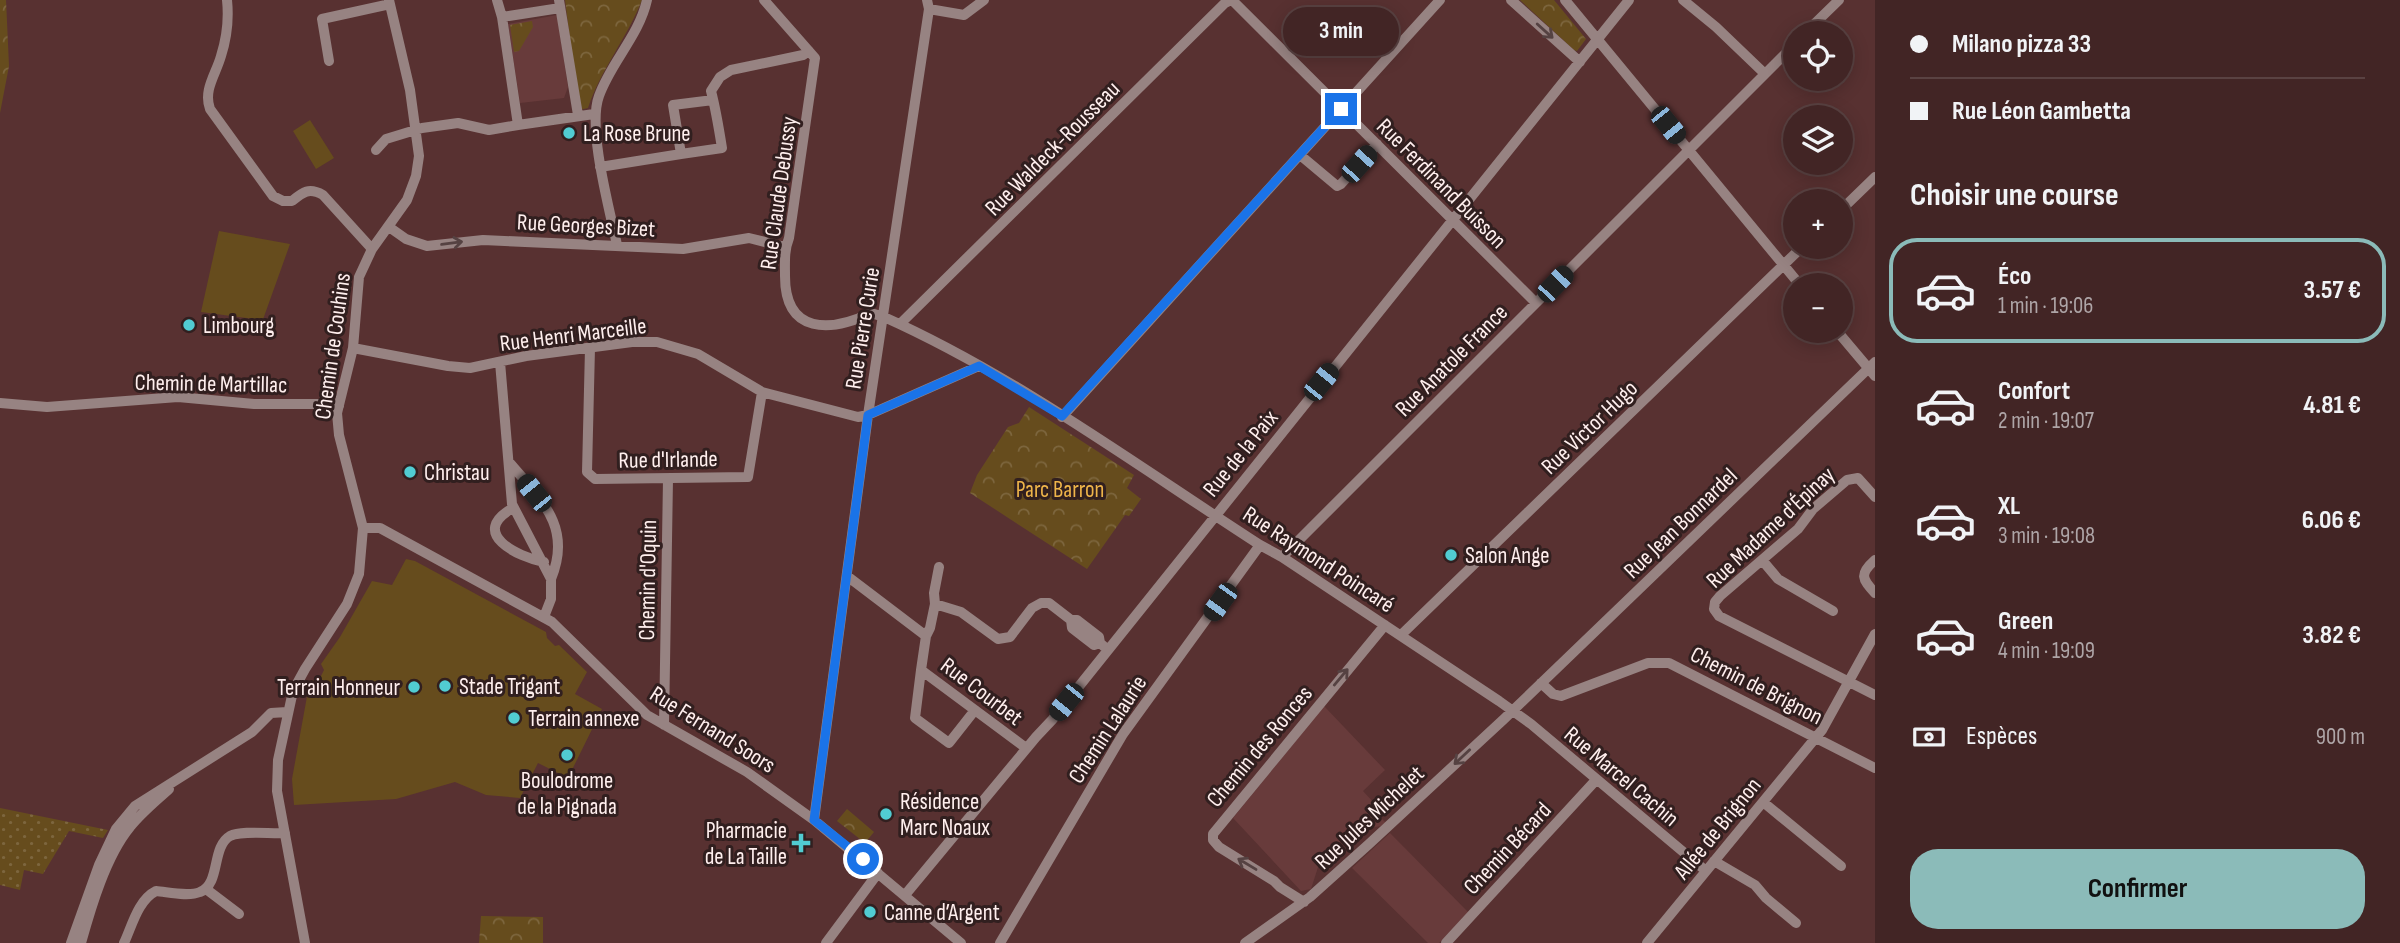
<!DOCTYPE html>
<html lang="fr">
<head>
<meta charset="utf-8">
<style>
	body { margin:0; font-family:"Sofia Sans Condensed",sans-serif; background:#4c3132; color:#f1f3f6; height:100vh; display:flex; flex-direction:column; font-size:26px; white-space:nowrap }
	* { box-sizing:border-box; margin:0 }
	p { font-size:23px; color:#aea5a7 }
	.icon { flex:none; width:38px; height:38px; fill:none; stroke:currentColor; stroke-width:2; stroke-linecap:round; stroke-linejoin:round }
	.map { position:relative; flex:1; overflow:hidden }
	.details { display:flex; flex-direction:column; background:#422525; width:525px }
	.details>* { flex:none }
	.guide { display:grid; align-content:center; height:154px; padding:0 35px; background:#422525 }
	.tools { position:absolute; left:1783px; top:21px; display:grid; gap:14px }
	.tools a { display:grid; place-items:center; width:70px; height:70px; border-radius:50%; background:#422525; box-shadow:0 4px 18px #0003,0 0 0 2px #5a4242; font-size:35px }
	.end { position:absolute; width:32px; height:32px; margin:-16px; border:9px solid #1a73e8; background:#fff; box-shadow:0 0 0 4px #fff }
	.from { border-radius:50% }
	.bubble { position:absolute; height:49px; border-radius:24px; background:#422525; box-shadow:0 4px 18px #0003,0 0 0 2px #5a4242; font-size:23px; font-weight:700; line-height:49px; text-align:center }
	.car { position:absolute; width:21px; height:42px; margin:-21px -10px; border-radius:9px; box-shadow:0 0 5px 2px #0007; background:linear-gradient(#222 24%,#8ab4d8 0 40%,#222 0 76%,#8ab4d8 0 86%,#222 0) }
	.guide b { display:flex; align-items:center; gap:24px; height:66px; font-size:26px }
	.guide b+b { border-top:2px solid #5a4242 }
	.guide i { width:18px; height:18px; background:#f1f3f6 }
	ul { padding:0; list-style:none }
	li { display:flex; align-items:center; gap:21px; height:105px; margin:0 14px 10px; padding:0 21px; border:4px solid transparent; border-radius:28px }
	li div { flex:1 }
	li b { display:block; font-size:26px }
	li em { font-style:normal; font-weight:700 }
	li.active { border-color:#8bbbb9 }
	li>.icon { width:63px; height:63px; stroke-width:1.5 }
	h2 { padding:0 35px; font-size:32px; line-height:84px }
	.pay { display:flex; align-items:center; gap:18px; height:77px; padding:0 35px; font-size:26px }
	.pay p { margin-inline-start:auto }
	.primary-button { display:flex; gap:14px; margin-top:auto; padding:14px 35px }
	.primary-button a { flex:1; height:80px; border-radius:28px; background:#8bbbb9; color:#111; font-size:28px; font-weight:700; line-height:80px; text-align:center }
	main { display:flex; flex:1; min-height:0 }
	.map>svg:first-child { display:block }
</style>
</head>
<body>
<main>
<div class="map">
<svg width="1875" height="943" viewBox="0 0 1875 943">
	<defs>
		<pattern id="forest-crowns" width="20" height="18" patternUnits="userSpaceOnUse" patternTransform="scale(1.75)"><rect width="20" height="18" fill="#664c1d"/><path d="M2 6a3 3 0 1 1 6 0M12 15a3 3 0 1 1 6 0" fill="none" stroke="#7d663e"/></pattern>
		<pattern id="garden-dots" width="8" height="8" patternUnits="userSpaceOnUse" patternTransform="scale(1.75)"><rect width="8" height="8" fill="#664c1d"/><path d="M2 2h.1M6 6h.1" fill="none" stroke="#7d663e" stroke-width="1.8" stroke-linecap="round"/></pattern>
	</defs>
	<rect width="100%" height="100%" fill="#583131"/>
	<!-- built -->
	<path fill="#683b3b" d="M557,15L568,87L564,98L520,103L508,24Z
		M1324,706L1385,770L1363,791L1374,803L1370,807L1386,823L1381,826L1352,831L1320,861L1311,889L1301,891L1233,818Z
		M1390,833L1468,912L1439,943H1428L1352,868Z"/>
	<!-- grass -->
	<path fill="#664c1d" d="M310,120L334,158L316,169L293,131Z
		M219,231L290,244L261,325L254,319L201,312Z
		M406,559L415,561L546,632L547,638L555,646L559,645L587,672L575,694L602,709L568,778L538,763L520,798L486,795L455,782L396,799L294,805L292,779L308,691L313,680H319L324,670L321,664L340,637L372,581L392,585Z"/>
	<!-- forest -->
	<path fill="url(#forest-crowns)" d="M0,0H6L9,66L0,113Z
		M565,0H642C627,38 601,69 588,108L579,110Z
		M1520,0H1554L1586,39L1577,51L1574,50Z
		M532,21L533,27L519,51L514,52L510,25Z
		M1029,407L1134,475L1127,488L1141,499L1129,516L1125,515L1087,569L970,493L977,475L1008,427L1019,423Z
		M847,809L874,832L865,843L837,821Z
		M481,916L543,917V943H479Z"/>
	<!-- garden -->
	<path fill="url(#garden-dots)" d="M0,808L108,830L103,838L69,831L43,874L24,870L20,890L0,885Z"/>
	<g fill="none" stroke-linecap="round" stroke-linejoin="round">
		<!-- minor -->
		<path stroke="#978382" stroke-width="10" d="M227,0C229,19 227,37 221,56C216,74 203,90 210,109L273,196L283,201H292C303,192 309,187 323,195L372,249
			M497,0L502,17
			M559,0L578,115
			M764,0L815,58L789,238C784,250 785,263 785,276C785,335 831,332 871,313L884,317C1016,376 1139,467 1260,545L1282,557L1499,701L1531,724L1706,871
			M1232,0L1536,303
			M1511,0L1580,62
			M1565,0L1800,285
			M1683,0L1716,27L1764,73
			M560,8L502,17L518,125L594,114
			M929,9L964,15L984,0
			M1805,33L1839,0
			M329,61L322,19L390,4
			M713,100L673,105L681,154L722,148C719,129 716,110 711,91L720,77L731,70L803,55L809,51
			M376,150L386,139L422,128L458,123L489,130L518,125
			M1300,155L1337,186L1341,184L1377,144
			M600,167L681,154
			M1841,210L1875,177
			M389,227L406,239L427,246L483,240L683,249L749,238L785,247
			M617,245C610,211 587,128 599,96C611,62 639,36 647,0
			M900,324L1225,3L1231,0
			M1837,331L1875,376
			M353,348L448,366L470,368L526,356L632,342H657L698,354L762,392L858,417L868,415L979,366
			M590,348L587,472L595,479L748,477L762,392
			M500,362L512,504L551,579V599L544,617
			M0,403L47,407L178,397L254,404H324L339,406
			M1062,417L1440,0
			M509,462C540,499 573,526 551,579
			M1875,497L1858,478L1847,480L1813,509L1798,529L1720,596L1715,602L1714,609L1719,616L1875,695
			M513,508C468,533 518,557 544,562
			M363,528H380L552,622L647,715L747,772L814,820L961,943
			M1282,557L1796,43
			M1762,560L1778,579L1833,611
			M1875,560C1859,574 1862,579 1875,593
			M939,567L934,593L935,604L961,612L998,639L1010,637L1032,608L1041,603H1049L1071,620H1077L1099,637L1100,643L1108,650
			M847,576L926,636L921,670L1026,748
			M1071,620L1072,628L1094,645L1100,643
			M1401,635L1802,247
			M926,636L930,628L935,604
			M921,670L915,718L949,743L975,710
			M1541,683L1553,694L1561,696L1648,663H1669L1875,768
			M664,725L668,479
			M1763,802L1841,866
			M814,820L868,415L929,9L927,0
			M1714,861L1755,885L1766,898L1796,923
			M206,889L239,914
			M905,895L1036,737L1052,720L1629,0
			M1304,902L1280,887L1274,881L1219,847L1213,840V834L1385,625
			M71,943L99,865L116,829L135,806L252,732L271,713L287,712
			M81,943C91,907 106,856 130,827C141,813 156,801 169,789
			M124,943C132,926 138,900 156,891C168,892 188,897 200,892C221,884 211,847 230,836C242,830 271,834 285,833
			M305,943L277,791L278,760L293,691L305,669L347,604L359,574L363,528L339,435L337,413L353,348L359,277L372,249L407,200L416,176L419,156L410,90L389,0
			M826,943L878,873
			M1000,943L1123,734L1260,545
			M1245,943L1310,897L1369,844L1504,719L1875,362
			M1446,943L1596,780
			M1647,943L1822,730L1875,634"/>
	</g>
	<!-- one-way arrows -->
	<defs><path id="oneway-shaft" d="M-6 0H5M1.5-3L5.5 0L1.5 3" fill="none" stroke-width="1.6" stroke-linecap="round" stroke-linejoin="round" transform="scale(1.75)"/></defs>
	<g stroke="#554242">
		<use href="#oneway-shaft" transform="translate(1545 31) rotate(42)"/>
		<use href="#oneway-shaft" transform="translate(452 243) rotate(-8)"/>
		<use href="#oneway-shaft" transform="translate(1341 677) rotate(-50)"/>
		<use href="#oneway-shaft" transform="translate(1462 757) rotate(137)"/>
		<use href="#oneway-shaft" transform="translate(1247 864) rotate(-149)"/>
	</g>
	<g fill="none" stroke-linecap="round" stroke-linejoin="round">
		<!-- route -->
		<path stroke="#1a73e8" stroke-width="9" d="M863,859L814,820L868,415L979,366L1062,416L1341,109"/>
	</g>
	<!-- markers -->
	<g fill="#51ccd2" stroke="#311f1f" stroke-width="2.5">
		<circle cx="569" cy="133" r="7"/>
		<circle cx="189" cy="325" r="7"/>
		<circle cx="410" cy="472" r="7"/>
		<circle cx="1451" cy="555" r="7"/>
		<circle cx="445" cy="686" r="7"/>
		<circle cx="414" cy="687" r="7"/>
		<circle cx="514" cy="718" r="7"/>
		<circle cx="567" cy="755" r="7"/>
		<circle cx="886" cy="814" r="7"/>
		<path d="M797.5 832.5h7v7h7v7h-7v7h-7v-7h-7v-7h7z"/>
		<circle cx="870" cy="912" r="7"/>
	</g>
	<g text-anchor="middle" stroke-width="6" stroke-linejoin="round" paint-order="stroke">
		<!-- poi labels -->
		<g font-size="23" fill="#ffefee" stroke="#311f1f" text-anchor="start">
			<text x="583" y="141">La Rose Brune</text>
			<text x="203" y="333">Limbourg</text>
			<text x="424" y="480">Christau</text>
			<text x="1465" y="563">Salon Ange</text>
			<text x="459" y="694">Stade Trigant</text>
			<text x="400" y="695" text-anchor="end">Terrain Honneur</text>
			<text x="528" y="726">Terrain annexe</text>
			<text x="567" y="788" text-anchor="middle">Boulodrome<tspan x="567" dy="26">de la Pignada</tspan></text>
			<text x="900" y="809">Résidence<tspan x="900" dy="26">Marc Noaux</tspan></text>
			<text x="787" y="838" text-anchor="end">Pharmacie<tspan x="787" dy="26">de La Taille</tspan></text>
			<text x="884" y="920">Canne d’Argent</text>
		</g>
		<!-- street labels -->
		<g font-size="23" fill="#ffefee" stroke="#311f1f">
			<text transform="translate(1052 148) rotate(-45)" y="8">Rue Waldeck-Rousseau</text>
			<text transform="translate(1442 183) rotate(45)" y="8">Rue Ferdinand Buisson</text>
			<text transform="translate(778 193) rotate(-82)" y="8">Rue Claude Debussy</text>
			<text transform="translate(586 225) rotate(3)" y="8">Rue Georges Bizet</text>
			<text transform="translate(862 328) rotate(-81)" y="8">Rue Pierre Curie</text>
			<text transform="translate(573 334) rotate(-7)" y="8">Rue Henri Marceille</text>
			<text transform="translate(332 346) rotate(-82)" y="8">Chemin de Couhins</text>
			<text transform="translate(1451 360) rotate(-45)" y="8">Rue Anatole France</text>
			<text transform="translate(211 383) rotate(1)" y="8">Chemin de Martillac</text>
			<text transform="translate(1589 427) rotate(-44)" y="8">Rue Victor Hugo</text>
			<text transform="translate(1240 453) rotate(-51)" y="8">Rue de la Paix</text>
			<text transform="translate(668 459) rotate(-1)" y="8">Rue d'Irlande</text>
			<text transform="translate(1680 523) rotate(-44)" y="8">Rue Jean Bonnardel</text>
			<text transform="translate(1770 527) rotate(-43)" y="8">Rue Madame d'Épinay</text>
			<text transform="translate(1319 559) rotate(33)" y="8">Rue Raymond Poincaré</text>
			<text transform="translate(647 580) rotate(-89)" y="8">Chemin d'Oquin</text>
			<text transform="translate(1757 685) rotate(27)" y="8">Chemin de Brignon</text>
			<text transform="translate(982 691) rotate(37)" y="8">Rue Courbet</text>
			<text transform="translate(713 729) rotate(32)" y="8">Rue Fernand Soors</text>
			<text transform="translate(1107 729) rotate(-57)" y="8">Chemin Lalaurie</text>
			<text transform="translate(1259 746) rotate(-50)" y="8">Chemin des Ronces</text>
			<text transform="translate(1622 776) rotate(40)" y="8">Rue Marcel Cachin</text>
			<text transform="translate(1369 817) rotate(-43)" y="8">Rue Jules Michelet</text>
			<text transform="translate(1717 828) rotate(-51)" y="8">Allée de Brignon</text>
			<text transform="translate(1507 848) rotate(-47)" y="8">Chemin Bécard</text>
		</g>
		<!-- park labels -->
		<g font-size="23" fill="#efb54a" stroke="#311f1f">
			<text x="1060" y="497">Parc Barron</text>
		</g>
	</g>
</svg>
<div class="tools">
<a><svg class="icon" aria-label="locate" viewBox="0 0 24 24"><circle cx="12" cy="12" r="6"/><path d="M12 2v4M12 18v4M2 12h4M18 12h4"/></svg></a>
<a><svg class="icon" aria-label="layers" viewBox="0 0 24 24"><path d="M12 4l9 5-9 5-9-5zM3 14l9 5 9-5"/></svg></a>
<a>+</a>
<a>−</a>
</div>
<i class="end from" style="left:863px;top:859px"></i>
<i class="end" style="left:1341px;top:109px"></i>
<div class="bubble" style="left:1283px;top:7px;width:116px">3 min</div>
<i class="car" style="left:1668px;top:125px;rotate:141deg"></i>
<i class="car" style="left:1359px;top:164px;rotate:42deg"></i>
<i class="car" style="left:1555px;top:284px;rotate:44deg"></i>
<i class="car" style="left:1321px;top:382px;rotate:39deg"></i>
<i class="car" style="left:534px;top:493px;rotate:321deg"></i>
<i class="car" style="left:1220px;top:602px;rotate:216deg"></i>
<i class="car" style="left:1066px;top:702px;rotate:219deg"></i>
</div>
<section class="details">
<div class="guide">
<b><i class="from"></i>Milano pizza 33</b>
<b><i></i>Rue Léon Gambetta</b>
</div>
<h2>Choisir une course</h2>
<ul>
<li class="active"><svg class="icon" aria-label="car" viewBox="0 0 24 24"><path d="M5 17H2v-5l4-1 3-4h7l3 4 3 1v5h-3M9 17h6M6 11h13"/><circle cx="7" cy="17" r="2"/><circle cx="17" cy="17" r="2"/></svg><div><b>Éco</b><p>1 min · 19:06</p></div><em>3.57 €</em></li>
<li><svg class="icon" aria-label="car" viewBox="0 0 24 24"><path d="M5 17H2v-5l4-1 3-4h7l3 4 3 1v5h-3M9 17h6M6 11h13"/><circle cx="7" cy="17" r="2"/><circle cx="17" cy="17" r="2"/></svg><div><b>Confort</b><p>2 min · 19:07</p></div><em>4.81 €</em></li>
<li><svg class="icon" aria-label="car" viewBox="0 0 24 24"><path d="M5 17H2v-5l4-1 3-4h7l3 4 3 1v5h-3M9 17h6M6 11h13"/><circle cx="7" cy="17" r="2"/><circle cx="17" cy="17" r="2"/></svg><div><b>XL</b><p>3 min · 19:08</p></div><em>6.06 €</em></li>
<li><svg class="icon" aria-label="car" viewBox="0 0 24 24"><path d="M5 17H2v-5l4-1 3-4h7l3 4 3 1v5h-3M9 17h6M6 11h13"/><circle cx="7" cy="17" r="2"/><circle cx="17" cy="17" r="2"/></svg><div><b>Green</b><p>4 min · 19:09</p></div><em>3.82 €</em></li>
</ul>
<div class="pay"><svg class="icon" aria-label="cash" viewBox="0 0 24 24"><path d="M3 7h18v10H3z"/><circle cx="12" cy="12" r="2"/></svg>Espèces<p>900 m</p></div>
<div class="primary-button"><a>Confirmer</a></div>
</section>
</main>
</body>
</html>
